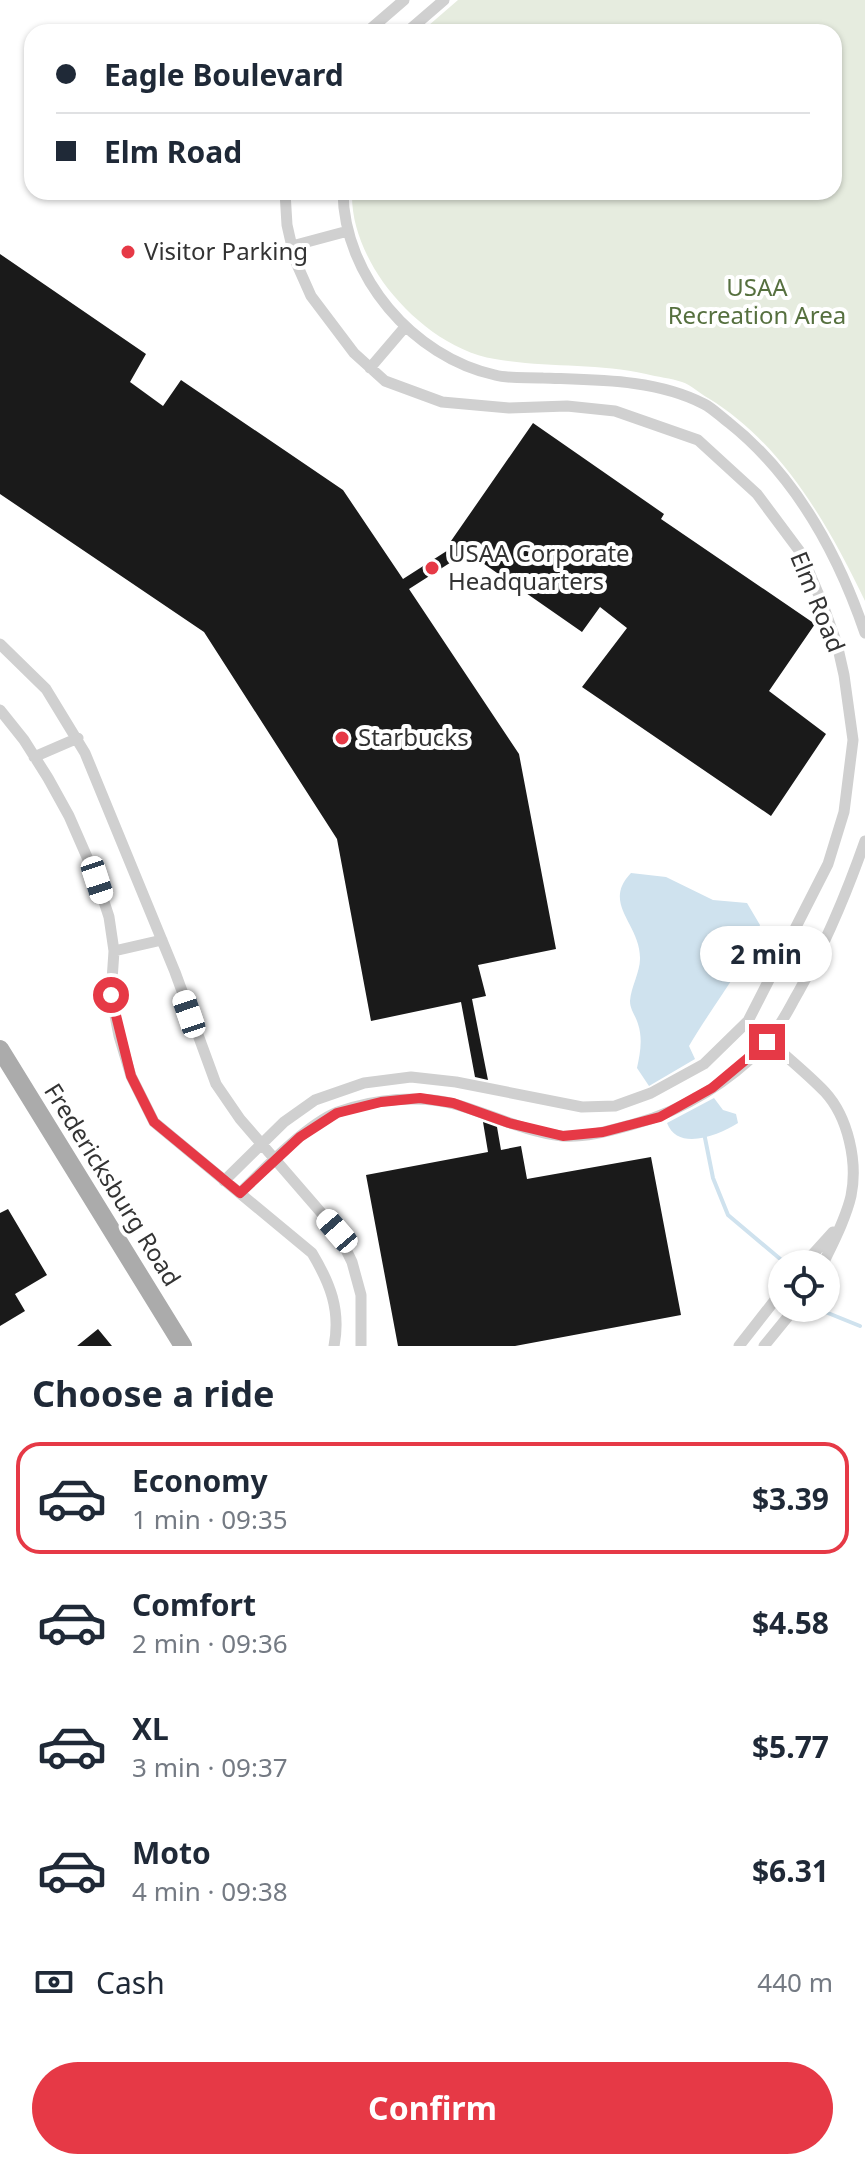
<!DOCTYPE html>
<html lang="en">
<head>
<meta charset="utf-8">
<style>
	body { margin:0; font-family:"Noto Sans",sans-serif; background:#f2f2f3; color:#1f2937; height:100vh; display:flex; flex-direction:column; font-size:30px; white-space:nowrap }
	* { box-sizing:border-box; margin:0 }
	p { font-size:26px; color:#747a83 }
	.icon { flex:none; width:44px; height:44px; fill:none; stroke:currentColor; stroke-width:2; stroke-linecap:round; stroke-linejoin:round }
	.map { position:relative; height:1346px; overflow:hidden }
	.details { display:flex; flex-direction:column; background:#fff; flex:1 }
	.details>* { flex:none }
	.guide { position:absolute; left:24px; top:24px; width:818px; height:176px; border-radius:24px; box-shadow:0 2px 6px #0004; display:grid; align-content:center; height:176px; padding:0 32px; background:#fff }
	.fabs { position:absolute; left:768px; top:1250px; display:grid; gap:16px }
	.fabs a { display:grid; place-items:center; width:72px; height:72px; border-radius:50%; background:#fff; box-shadow:0 2px 6px #0004; font-size:40px }
	.end { position:absolute; width:36px; height:36px; margin:-18px; border:10px solid #e63946; background:#fff; box-shadow:0 0 0 4px #fff }
	.from { border-radius:50% }
	.bubble { position:absolute; height:56px; border-radius:28px; background:#fff; box-shadow:0 2px 6px #0004; font-size:26px; font-weight:700; line-height:56px; text-align:center }
	.car { position:absolute; width:24px; height:48px; margin:-24px -12px; border-radius:10px; box-shadow:0 0 6px 2px #0007; background:linear-gradient(#fff 24%,#345 0 40%,#fff 0 76%,#345 0 86%,#fff 0) }
	.guide b { display:flex; align-items:center; gap:28px; height:76px; font-size:30px }
	.guide b+b { border-top:2px solid #e0e1e3 }
	.guide i { width:20px; height:20px; background:#1f2937 }
	ul { padding:0; list-style:none }
	li { display:flex; align-items:center; gap:24px; height:112px; margin:0 16px 12px; padding:0 16px; border:4px solid transparent; border-radius:24px }
	li div { flex:1 }
	li b { display:block; font-size:30px }
	li em { font-style:normal; font-weight:700 }
	li.current { border-color:#e63946 }
	li>.icon { width:72px; height:72px; stroke-width:1.5 }
	h2 { padding:0 32px; font-size:36px; line-height:96px }
	.pay { display:flex; align-items:center; gap:20px; height:88px; padding:0 32px; font-size:30px }
	.pay p { margin-inline-start:auto }
	.cta { display:flex; gap:16px; margin-top:auto; padding:16px 32px }
	.cta a { flex:1; height:92px; border-radius:48px; background:#e63946; color:#fff; font-size:32px; font-weight:700; line-height:92px; text-align:center }
	.map>svg:first-child { display:block }
</style>
</head>
<body>
<div class="map">
<svg width="865" height="1346" viewBox="0 0 865 1346">
	<rect width="100%" height="100%" fill="#fff"/>
	<!-- green -->
	<path fill="#e6ecdf" d="M458,0H865V601C828,524 782,443 708,398C699,393 691,385 682,382C671,378 657,377 646,374C597,363 545,368 495,359C451,352 409,318 383,282C365,256 351,225 352,192H834V32H421Z"/>
	<!-- water -->
	<path fill="#cfe2ee" d="M631,873L666,877L713,900L747,903L760,925C744,969 712,1006 689,1046L695,1059L649,1086L637,1068C640,1054 643,1039 638,1024C636,1016 630,1010 630,1001C631,987 640,972 640,959C641,924 601,904 631,873Z
		M714,1098L723,1110L736,1114L738,1123C719,1135 678,1152 667,1123Z"/>
	<g fill="none" stroke-linecap="round" stroke-linejoin="round">
		<!-- stream -->
		<path stroke="#cfe2ee" stroke-width="4" d="M704,1133L713,1178L728,1215L785,1263
			M823,1311L860,1326"/>
	</g>
	<!-- building -->
	<path fill="#1a1a1a" d="M0,254L146,354L130,382L163,406L181,380L343,490L403,579L456,545L451,541L533,423L664,514L661,519L815,624L769,691L826,734L771,816L582,687L627,628L600,607L582,632L467,552L409,589L519,754L556,949L478,965L486,996L472,999L488,1080L475,1077L461,1002L371,1021L337,839L204,632L0,494Z
		M483,1122L497,1127L501,1150L521,1146L527,1179L651,1157L681,1315L515,1346H398L366,1175L488,1152Z
		M8,1209L47,1275L15,1294L25,1311L0,1326V1213Z
		M98,1329L112,1346H77Z"/>
	<g fill="none" stroke-linecap="round" stroke-linejoin="round">
		<!-- minor -->
		<path stroke="#d0d0d0" stroke-width="11" d="M367,32L404,0
			M407,32L444,0
			M343,192C344,276 413,357 495,375C510,379 527,377 543,378C596,380 656,379 704,404C712,408 720,416 728,422C795,475 838,554 865,633
			M292,246L348,231
			M370,368L405,327
			M0,644L46,689L85,753L175,972L216,1084L240,1119L337,1231L352,1262L361,1295V1346
			M0,710L24,740L48,778L69,816L97,880L109,917L114,951L111,995L119,1036L131,1076L154,1122L312,1253C330,1283 341,1310 334,1346
			M34,757L78,738
			M114,951L162,940
			M748,1021C772,1046 801,1067 825,1092C848,1117 858,1162 851,1196C846,1218 833,1243 823,1264
			M224,1181L284,1122L315,1100L364,1083L411,1077L456,1082L582,1107L615,1106L651,1093L704,1064L748,1021L828,864L844,812L853,740L844,675L837,644L823,605L801,553L757,494L698,440L615,411L567,406L509,408L442,402L385,381L354,353L311,296L295,260L287,225L285,192
			M240,1193C264,1169 307,1124 338,1112C374,1099 421,1094 458,1105C492,1115 526,1132 562,1136C586,1138 612,1130 634,1124C683,1111 733,1080 767,1042C780,1028 789,1008 799,991C827,941 846,895 865,841
			M804,1264L833,1232
			M739,1346L782,1291
			M764,1346L795,1308"/>
		<!-- primary -->
		<path stroke="#ababab" stroke-width="18" d="M0,1049L183,1346"/>
	</g>
	<g fill="none" stroke-linecap="round" stroke-linejoin="round">
		<!-- route -->
		<path stroke="#e63946" stroke-width="10" d="M111,995L131,1076L154,1122L240,1193L300,1137L337,1113L381,1102L420,1098L453,1103L509,1123L563,1136L603,1132L660,1117L712,1088L767,1042"/>
	</g>
	<!-- markers -->
	<g fill="#e63946" stroke="#fff" stroke-width="3">
		<circle cx="128" cy="252" r="8"/>
		<circle cx="432" cy="568" r="8"/>
		<circle cx="342" cy="738" r="8"/>
	</g>
	<g text-anchor="middle" stroke-width="8" stroke-linejoin="round" paint-order="stroke">
		<!-- poi labels -->
		<g font-size="24" fill="#333" stroke="#fff" text-anchor="start">
			<text x="144" y="260">Visitor Parking</text>
			<text x="448" y="562">USAA Corporate<tspan x="448" dy="28">Headquarters</tspan></text>
			<text x="358" y="746">Starbucks</text>
		</g>
		<!-- park labels -->
		<g font-size="24" fill="#56703f" stroke="#fff">
			<text x="757" y="296">USAA<tspan x="757" dy="28">Recreation Area</tspan></text>
		</g>
		<!-- street labels -->
		<g font-size="24" fill="#333" stroke="#fff">
			<text transform="translate(817 602) rotate(68)" y="8">Elm Road</text>
			<text transform="translate(112 1185) rotate(58)" y="8">Fredericksburg Road</text>
		</g>
	</g>
</svg>
<div class="fabs">
<a><svg class="icon" aria-label="locate" viewBox="0 0 24 24"><circle cx="12" cy="12" r="6"/><path d="M12 2v4M12 18v4M2 12h4M18 12h4"/></svg></a>
</div>
<i class="end from" style="left:111px;top:995px"></i>
<i class="end" style="left:767px;top:1042px"></i>
<div class="bubble" style="left:700px;top:926px;width:132px">2 min</div>
<i class="car" style="left:97px;top:880px;rotate:162deg"></i>
<i class="car" style="left:189px;top:1014px;rotate:341deg"></i>
<i class="car" style="left:337px;top:1231px;rotate:319deg"></i>
<div class="guide">
<b><i class="from"></i>Eagle Boulevard</b>
<b><i></i>Elm Road</b>
</div>
</div>
<section class="details">
<h2>Choose a ride</h2>
<ul>
<li class="current"><svg class="icon" aria-label="car" viewBox="0 0 24 24"><path d="M5 17H2v-5l4-1 3-4h7l3 4 3 1v5h-3M9 17h6M6 11h13"/><circle cx="7" cy="17" r="2"/><circle cx="17" cy="17" r="2"/></svg><div><b>Economy</b><p>1 min · 09:35</p></div><em>$3.39</em></li>
<li><svg class="icon" aria-label="car" viewBox="0 0 24 24"><path d="M5 17H2v-5l4-1 3-4h7l3 4 3 1v5h-3M9 17h6M6 11h13"/><circle cx="7" cy="17" r="2"/><circle cx="17" cy="17" r="2"/></svg><div><b>Comfort</b><p>2 min · 09:36</p></div><em>$4.58</em></li>
<li><svg class="icon" aria-label="car" viewBox="0 0 24 24"><path d="M5 17H2v-5l4-1 3-4h7l3 4 3 1v5h-3M9 17h6M6 11h13"/><circle cx="7" cy="17" r="2"/><circle cx="17" cy="17" r="2"/></svg><div><b>XL</b><p>3 min · 09:37</p></div><em>$5.77</em></li>
<li><svg class="icon" aria-label="car" viewBox="0 0 24 24"><path d="M5 17H2v-5l4-1 3-4h7l3 4 3 1v5h-3M9 17h6M6 11h13"/><circle cx="7" cy="17" r="2"/><circle cx="17" cy="17" r="2"/></svg><div><b>Moto</b><p>4 min · 09:38</p></div><em>$6.31</em></li>
</ul>
<div class="pay"><svg class="icon" aria-label="cash" viewBox="0 0 24 24"><path d="M3 7h18v10H3z"/><circle cx="12" cy="12" r="2"/></svg>Cash<p>440 m</p></div>
<div class="cta"><a>Confirm</a></div>
</section>
</body>
</html>
